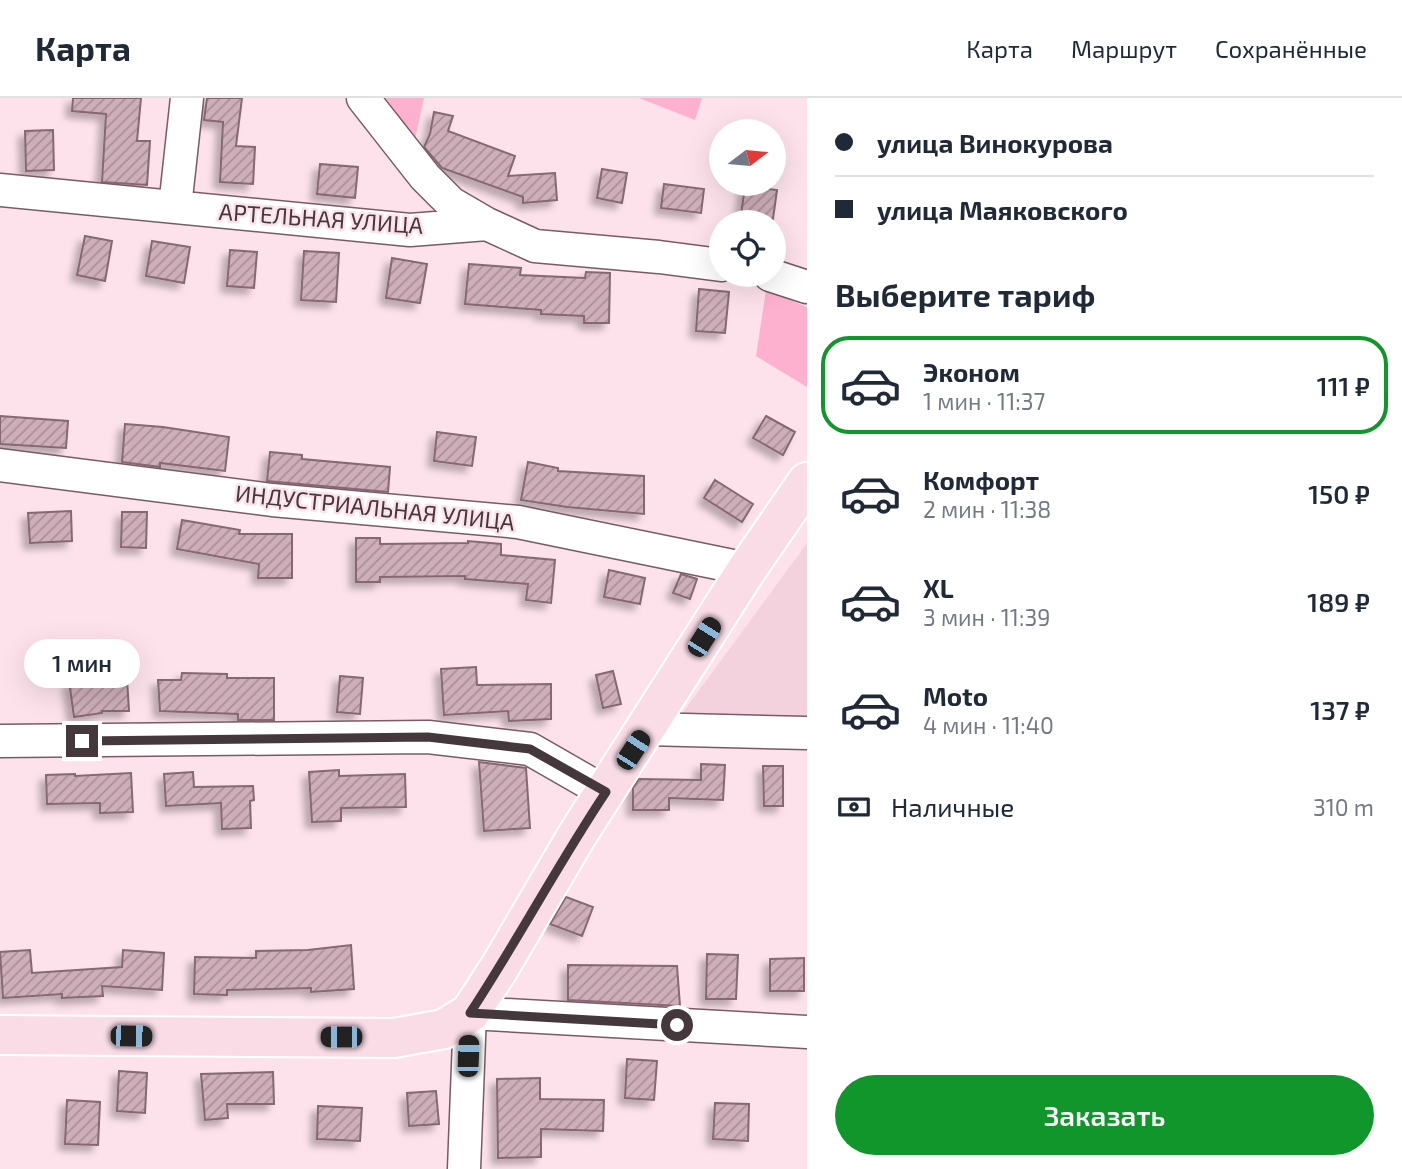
<!DOCTYPE html>
<html lang="ru">
<head>
<meta charset="utf-8">
<style>
	body { margin:0; font-family:"Exo 2",sans-serif; background:#f6f6f7; color:#1f2937; height:100vh; display:flex; flex-direction:column; font-size:26px; white-space:nowrap }
	* { box-sizing:border-box; margin:0 }
	p { font-size:23px; color:#747a83 }
	.icon { flex:none; width:38px; height:38px; fill:none; stroke:currentColor; stroke-width:2; stroke-linecap:round; stroke-linejoin:round }
	.map { position:relative; flex:1; overflow:hidden }
	.details { display:flex; flex-direction:column; background:#fff; width:595px }
	.details>* { flex:none }
	.top-card { display:grid; align-content:center; height:154px; padding:0 28px; background:#fff }
	.needle { width:46px; rotate:74deg }
	.tools { position:absolute; left:709px; top:21px; display:grid; gap:14px }
	.tools a { display:grid; place-items:center; width:77px; height:77px; border-radius:50%; background:#fff; box-shadow:0 7px 28px #0002; font-size:35px }
	.end { position:absolute; width:32px; height:32px; margin:-16px; border:9px solid #45383d; background:#fff; box-shadow:0 0 0 4px #fff }
	.from { border-radius:50% }
	.bubble { position:absolute; height:49px; border-radius:24px; background:#fff; box-shadow:0 7px 28px #0002; font-size:23px; font-weight:600; line-height:49px; text-align:center }
	.car { position:absolute; width:21px; height:42px; margin:-21px -10px; border-radius:9px; box-shadow:0 0 5px 2px #0007; background:linear-gradient(#222 24%,#8ab4d8 0 40%,#222 0 76%,#8ab4d8 0 86%,#222 0) }
	.top-card b { display:flex; align-items:center; gap:24px; height:66px; font-size:26px }
	.top-card b+b { border-top:2px solid #e0e1e3 }
	.top-card i { width:18px; height:18px; background:#1f2937 }
	ul { padding:0; list-style:none }
	li { display:flex; align-items:center; gap:21px; height:98px; margin:0 14px 10px; padding:0 14px; border:4px solid transparent; border-radius:28px }
	li div { flex:1 }
	li b { display:block; font-size:26px }
	li em { font-style:normal; font-weight:600 }
	li.on { border-color:#10962a }
	li>.icon { width:63px; height:63px; stroke-width:1.5 }
	h2 { padding:0 28px; font-size:32px; line-height:84px }
	.pay { display:flex; align-items:center; gap:18px; height:77px; padding:0 28px; font-size:26px }
	.pay p { margin-inline-start:auto }
	.primary-button { display:flex; gap:14px; margin-top:auto; padding:14px 28px }
	.primary-button a { flex:1; height:80px; border-radius:42px; background:#10962a; color:#fff; font-size:28px; font-weight:600; line-height:80px; text-align:center }
	header { display:flex; align-items:center; gap:42px; box-sizing:border-box; height:98px; padding:0 35px; background:#fff; border-bottom:2px solid #e0e1e3 }
	header strong { font-size:33px }
	nav { display:flex; gap:38px; margin-inline-start:auto; font-size:24px }
	main { display:flex; flex:1; min-height:0 }
	.map>svg:first-child { display:block }
</style>
</head>
<body>
<header>
<strong>Карта</strong>
<nav><a>Карта</a><a>Маршрут</a><a>Сохранённые</a></nav>
</header>
<main>
<div class="map">
<svg width="807" height="1071" viewBox="0 0 807 1071">
	<defs>
		<pattern id="building-hatch" width="6" height="6" patternUnits="userSpaceOnUse" patternTransform="scale(1.75)"><rect width="6" height="6" fill="#ceaeb9"/><path d="M-1 1l2-2M0 6l6-6M5 7l2-2" fill="none" stroke="#a98f98"/></pattern>
		<filter id="shadow"><feDropShadow dx="-6" dy="6" stdDeviation="3.5" flood-color="#0004"/></filter>
	</defs>
	<rect width="100%" height="100%" fill="#fde2eb"/>
	<!-- built -->
	<path fill="#f3d2dd" d="M807,445V618L681,617Z"/>
	<!-- grass -->
	<path fill="#feb1ce" d="M386,0H424L415,41Z
		M639,0H702L695,22Z
		M766,192L807,209V289L756,258Z"/>
	<!-- building -->
	<path fill="url(#building-hatch)" stroke="#866873" stroke-width="2" filter="url(#shadow)" d="M73,0H141L137,43H150L147,87L102,84L106,16L72,13Z
		M207,0H242L236,48L255,49L253,86L220,84L223,24L204,22Z
		M434,14L453,18L448,33L515,58L508,78L555,75L557,102L523,105V99L442,70L424,49L430,36Z
		M53,32L54,72L26,73L25,33Z
		M320,66L358,69L355,100L317,96Z
		M602,71L627,75L622,105L597,100Z
		M664,86L704,91L701,115L661,110Z
		M745,88L777,92L773,121L741,117Z
		M85,138L112,143L105,183L77,177Z
		M152,143L190,149L184,185L146,178Z
		M230,152L257,154L254,190L227,188Z
		M304,153L339,155L336,204L301,202Z
		M392,160L427,166L420,205L386,200Z
		M469,166L521,170L520,177L585,180L586,174L610,175L609,225H584V218L541,216V212L465,206Z
		M699,191L729,194L725,235L696,233Z
		M0,318L68,323L66,350L0,346Z
		M766,318L795,334L783,357L753,340Z
		M125,326L163,329L229,339L225,373L160,365V369L122,364Z
		M437,334L476,339L472,368L434,363Z
		M270,354L302,357V361L390,369L388,394L267,383Z
		M528,364L558,370V373L644,378V416L567,409L521,402Z
		M715,382L753,406L742,424L704,400Z
		M71,413L72,443L30,445L28,415Z
		M122,414H147L146,450L121,449Z
		M182,422L240,432L239,436H292V480H258L259,466L177,451Z
		M356,440H380V446L468,445V443L501,446V457L555,462L551,505L526,502L528,486L465,481V478L380,479V484H356Z
		M609,472L645,480L640,506L604,499Z
		M681,476L697,481L690,501L673,495Z
		M476,569L477,587L551,586V621L509,623L508,613L444,617L441,571Z
		M613,573L621,606L603,610L596,577Z
		M182,575L227,576V580H274V622H238V616L160,613L158,582H181Z
		M340,578L363,580L360,616L337,614Z
		M96,580L127,581L129,613H102V615L74,619L69,583Z
		M479,664L526,670L530,730L484,733Z
		M701,666L725,667L723,702L669,700V712H633V690L639,681L701,682Z
		M763,668H783V708H764Z
		M339,672V678L405,676L406,709L341,710V723L312,724L309,674Z
		M193,674L194,689L253,688L254,702L250,703L251,730L222,731L221,705L166,708L164,676Z
		M131,675L133,714L100,715V705L47,706L46,677L75,676V678Z
		M566,799L593,809L582,838L550,826Z
		M351,847L354,891L311,894V890L227,892V897L194,896L195,859L256,860V853L308,852Z
		M30,852L32,875L122,869L123,852L164,855L162,892L102,888L103,898L62,900V896L3,900L0,854Z
		M707,856L738,857L736,901H706Z
		M804,860V893H770V861Z
		M568,867L677,868L680,908L568,902Z
		M627,961L657,963L654,1002L625,1000Z
		M119,973L147,975L145,1015L117,1013Z
		M273,974L274,1006H227L228,1020L205,1022L201,976Z
		M540,980V1001L604,1002L603,1033L541,1031V1059L498,1060L497,981Z
		M436,993L439,1026L409,1028L407,995Z
		M67,1002L100,1004L98,1047L65,1046Z
		M715,1005L749,1006L748,1043L713,1041Z
		M318,1008L362,1010L360,1043L317,1041Z"/>
	<g fill="none" stroke-linecap="round" stroke-linejoin="round">
		<!-- minor casing -->
		<g stroke="#785b66" stroke-width="35">
			<path id="minor" d="M363,0L425,79L451,105L487,126L535,148L659,159L721,167
				M0,92L410,132L487,126
				M175,109L187,0
				M770,177L807,189
				M0,367L272,402L518,424L747,471
				M646,631L807,635
				M0,643L428,639L530,651L605,694
				M464,1071L470,915L807,934"/>
		</g>
		<!-- major casing -->
		<g stroke="#fff" stroke-width="42">
			<path id="major" d="M0,937L394,940L444,931L470,915L501,867L576,739L747,471L807,384"/>
		</g>
		<!-- minor -->
		<use href="#minor" stroke="#fff" stroke-width="32"/>
		<!-- major -->
		<use href="#major" stroke="#f9dce6" stroke-width="38"/>
	</g>
	<g fill="none" stroke-linecap="round" stroke-linejoin="round">
		<!-- route -->
		<path stroke="#45383d" stroke-width="9" d="M82,643L428,639L530,651L606,694C558,766 518,842 470,915L677,927"/>
	</g>
	<g text-anchor="middle" stroke-width="5" stroke-linejoin="round" paint-order="stroke">
		<!-- street labels -->
		<g font-size="23" fill="#45383d" stroke="#fde2eb">
			<text transform="translate(321 121) rotate(4)" y="8">АРТЕЛЬНАЯ УЛИЦА</text>
			<text transform="translate(375 410) rotate(6)" y="8">ИНДУСТРИАЛЬНАЯ УЛИЦА</text>
		</g>
	</g>
</svg>
<div class="tools">
<a><svg class="needle" viewBox="-14 -14 28 28"><path d="M0-13l5 13h-10z" fill="#e53935"/><path d="M0 13l5-13h-10z" fill="#747a83"/></svg></a>
<a><svg class="icon" aria-label="locate" viewBox="0 0 24 24"><circle cx="12" cy="12" r="6"/><path d="M12 2v4M12 18v4M2 12h4M18 12h4"/></svg></a>
</div>
<i class="end from" style="left:677px;top:927px"></i>
<i class="end" style="left:82px;top:643px"></i>
<div class="bubble" style="left:24px;top:541px;width:116px">1 мин</div>
<i class="car" style="left:704px;top:539px;rotate:32deg"></i>
<i class="car" style="left:633px;top:652px;rotate:33deg"></i>
<i class="car" style="left:131px;top:938px;rotate:91deg"></i>
<i class="car" style="left:341px;top:939px;rotate:270deg"></i>
<i class="car" style="left:468px;top:958px;rotate:2deg"></i>
</div>
<section class="details">
<div class="top-card">
<b><i class="from"></i>улица Винокурова</b>
<b><i></i>улица Маяковского</b>
</div>
<h2>Выберите тариф</h2>
<ul>
<li class="on"><svg class="icon" aria-label="car" viewBox="0 0 24 24"><path d="M5 17H2v-5l4-1 3-4h7l3 4 3 1v5h-3M9 17h6M6 11h13"/><circle cx="7" cy="17" r="2"/><circle cx="17" cy="17" r="2"/></svg><div><b>Эконом</b><p>1 мин · 11:37</p></div><em>111 ₽</em></li>
<li><svg class="icon" aria-label="car" viewBox="0 0 24 24"><path d="M5 17H2v-5l4-1 3-4h7l3 4 3 1v5h-3M9 17h6M6 11h13"/><circle cx="7" cy="17" r="2"/><circle cx="17" cy="17" r="2"/></svg><div><b>Комфорт</b><p>2 мин · 11:38</p></div><em>150 ₽</em></li>
<li><svg class="icon" aria-label="car" viewBox="0 0 24 24"><path d="M5 17H2v-5l4-1 3-4h7l3 4 3 1v5h-3M9 17h6M6 11h13"/><circle cx="7" cy="17" r="2"/><circle cx="17" cy="17" r="2"/></svg><div><b>XL</b><p>3 мин · 11:39</p></div><em>189 ₽</em></li>
<li><svg class="icon" aria-label="car" viewBox="0 0 24 24"><path d="M5 17H2v-5l4-1 3-4h7l3 4 3 1v5h-3M9 17h6M6 11h13"/><circle cx="7" cy="17" r="2"/><circle cx="17" cy="17" r="2"/></svg><div><b>Moto</b><p>4 мин · 11:40</p></div><em>137 ₽</em></li>
</ul>
<div class="pay"><svg class="icon" aria-label="cash" viewBox="0 0 24 24"><path d="M3 7h18v10H3z"/><circle cx="12" cy="12" r="2"/></svg>Наличные<p>310 m</p></div>
<div class="primary-button"><a>Заказать</a></div>
</section>
</main>
</body>
</html>
